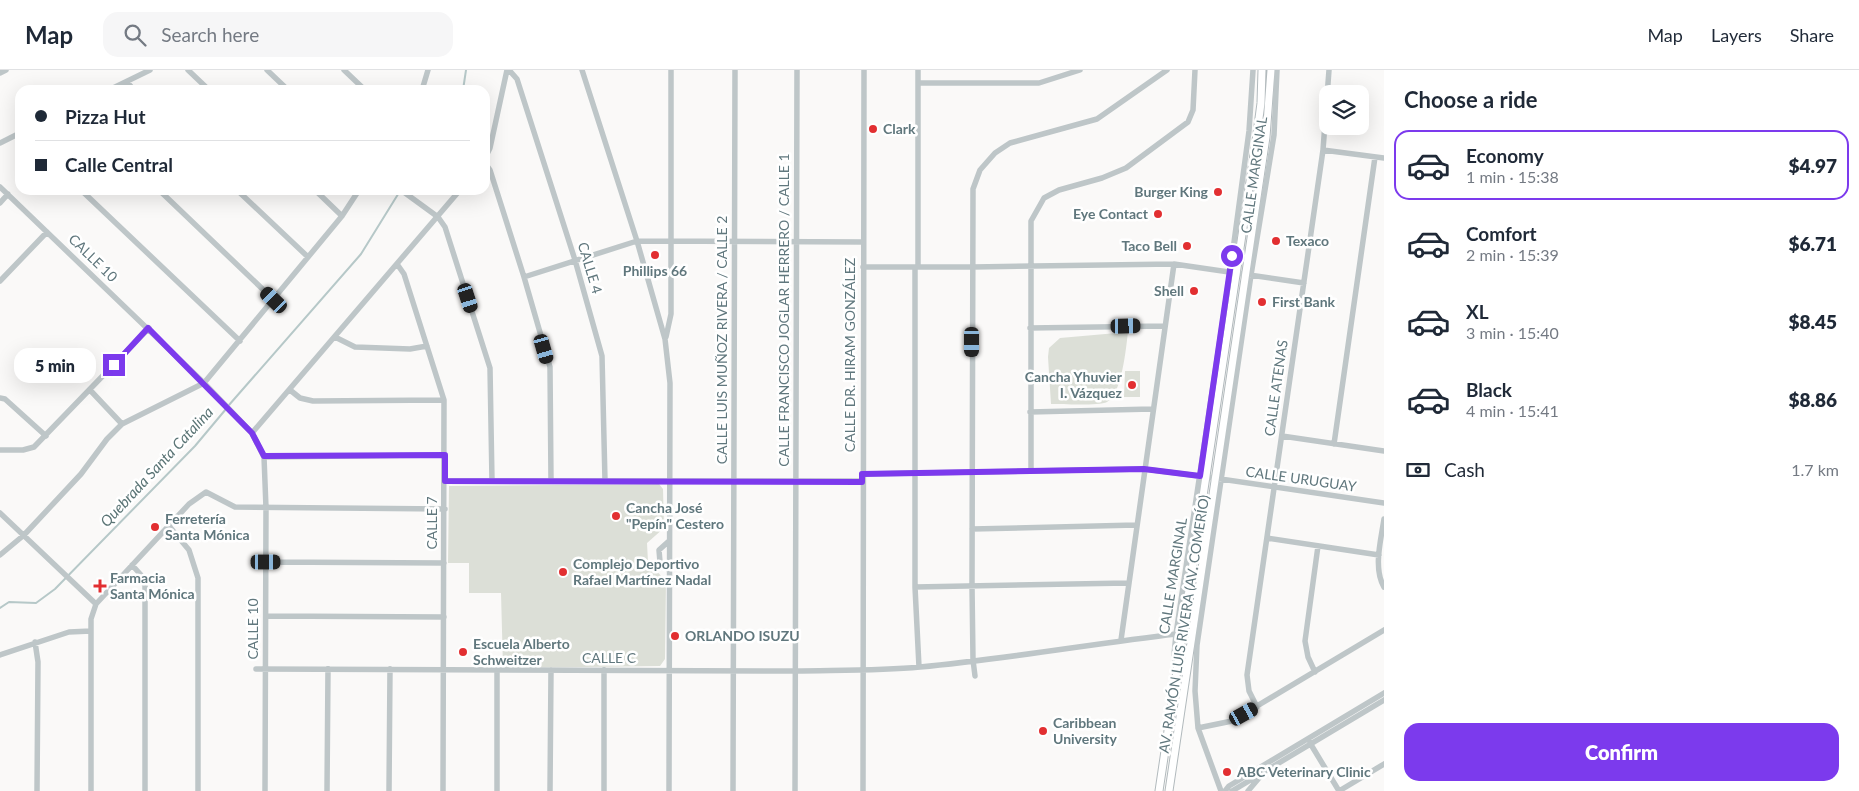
<!DOCTYPE html>
<html lang="en">
<head>
<meta charset="utf-8">
<style>
	body { margin:0; font-family:Lato,sans-serif; background:#f6f6f7; color:#1f2937; height:100vh; display:flex; flex-direction:column; font-size:19px; white-space:nowrap }
	* { box-sizing:border-box; margin:0 }
	p { font-size:16px; color:#747a83 }
	.icon { flex:none; width:28px; height:28px; fill:none; stroke:currentColor; stroke-width:2; stroke-linecap:round; stroke-linejoin:round }
	.map { position:relative; flex:1; overflow:hidden }
	.details { display:flex; flex-direction:column; background:#fff; width:475px }
	.details>* { flex:none }
	.hud { position:absolute; left:15px; top:15px; width:475px; height:110px; border-radius:15px; box-shadow:0 5px 20px #0002; display:grid; align-content:center; height:110px; padding:0 20px; background:#fff }
	.tools { position:absolute; left:1319px; top:15px; display:grid; gap:10px }
	.tools a { display:grid; place-items:center; width:50px; height:50px; border-radius:10px; background:#fff; box-shadow:0 5px 20px #0002; font-size:25px }
	.end { position:absolute; width:22px; height:22px; margin:-11px; border:6px solid #7c3aed; background:#fff; box-shadow:0 0 0 2px #fff }
	.from { border-radius:50% }
	.bubble { position:absolute; height:35px; border-radius:15px; background:#fff; box-shadow:0 5px 20px #0002; font-size:16px; font-weight:800; line-height:35px; text-align:center }
	.car { position:absolute; width:15px; height:30px; margin:-15px -8px; border-radius:6px; box-shadow:0 0 4px 1px #0007; background:linear-gradient(#222 24%,#8ab4d8 0 40%,#222 0 76%,#8ab4d8 0 86%,#222 0) }
	.hud b { display:flex; align-items:center; gap:18px; height:48px; font-size:19px }
	.hud b+b { border-top:1px solid #e0e1e3 }
	.hud i { width:12px; height:12px; background:#1f2937 }
	ul { padding:0; list-style:none }
	li { display:flex; align-items:center; gap:15px; height:70px; margin:0 10px 8px; padding:0 10px; border:2px solid transparent; border-radius:15px }
	li div { flex:1 }
	li b { display:block; font-size:19px }
	li em { font-style:normal; font-weight:800 }
	li.selected { border-color:#7c3aed }
	li>.icon { width:45px; height:45px; stroke-width:1.5 }
	h2 { padding:0 20px; font-size:22px; line-height:60px }
	.pay { display:flex; align-items:center; gap:12px; height:55px; padding:0 20px; font-size:19px }
	.pay p { margin-inline-start:auto }
	.cta { display:flex; gap:10px; margin-top:auto; padding:10px 20px }
	.cta a { flex:1; height:58px; border-radius:15px; background:#7c3aed; color:#fff; font-size:20px; font-weight:800; line-height:58px; text-align:center }
	header { display:flex; align-items:center; gap:30px; box-sizing:border-box; height:70px; padding:0 25px; background:#fff; border-bottom:1px solid #e0e1e3 }
	header strong { font-size:24px }
	nav { display:flex; gap:28px; margin-inline-start:auto; font-size:18px }
	.search { width:350px; height:45px; background:#f6f6f7; display:flex; align-items:center; gap:12px; box-sizing:border-box; padding:0 18px; border-radius:15px; color:#747a83; font-size:19px }
	main { display:flex; flex:1; min-height:0 }
	.map>svg:first-child { display:block }
</style>
</head>
<body>
<header>
<strong>Map</strong>
<div class="search"><svg class="icon" aria-label="search" viewBox="0 0 24 24"><circle cx="10" cy="10" r="6"/><path d="M15 15l6 6"/></svg>Search here</div>
<nav><a>Map</a><a>Layers</a><a>Share</a></nav>
</header>
<main>
<div class="map">
<svg width="1384" height="721" viewBox="0 0 1384 721">
	<rect width="100%" height="100%" fill="#faf9f8"/>
	<!-- green -->
	<path fill="#dcdfd7" d="M1128,262C1126,278 1122,324 1107,332C1099,336 1062,334 1051,334L1048,287L1049,278L1060,268Z
		M1125,301H1140V327H1124Z
		M659,414L663,419L664,458L647,473L648,492L666,511L665,589L660,596L503,598L501,523H469V493H448L449,416Z"/>
	<g fill="none" stroke-linecap="round" stroke-linejoin="round">
		<!-- stream -->
		<path stroke="#b6c8c8" stroke-width="2" d="M463,20L466,0
			M229,335L361,184L400,121
			M0,538L9,532L36,533L55,519L195,376L226,339"/>
		<!-- major casing -->
		<g stroke="#b2babd" stroke-width="9">
			<path id="major" d="M1159,721L1256,71L1261,33L1262,0
				M1169,721L1266,67L1271,0"/>
		</g>
		<!-- minor -->
		<path stroke="#bec6c8" stroke-width="5.5" d="M188,0L209,20
			M267,0L288,20
			M344,0L365,20
			M509,0L517,9L575,190L602,286L605,411
			M582,0L637,171L665,269L670,313L669,721
			M918,0V197
			M0,3L6,0
			M127,12L134,20
			M918,13H1039L1080,0
			M109,20L150,0
			M422,20L428,0
			M0,73L20,63
			M1323,80L1384,88
			M485,88L490,78L507,0
			M485,93L490,100L524,207L550,297L551,411
			M0,117L204,313L252,363L264,387L266,438L265,721
			M81,120L240,271
			M159,120L274,230
			M237,120L308,187
			M315,120L342,146
			M401,120L438,147L445,157L490,298L492,411
			M0,133L8,124
			M397,194L404,204L444,330L443,721
			M863,197H973L1174,194L1304,213
			M915,197V517L919,597
			M524,207L637,171L863,172
			M0,211L47,162
			M1030,258L1165,256
			M335,267L355,277L410,279L427,276
			M666,267L671,244V0
			M90,320L122,354
			M290,320L300,328L313,331L444,330
			M0,328L5,329L46,366
			M1030,342L1152,339
			M252,363L460,120
			M1282,366L1384,381
			M1334,374L1375,87
			M0,380H23L34,377L149,258
			M264,387L445,385
			M1031,401V151L1044,128L1059,120L1102,108L1126,98L1188,52L1193,40L1195,0
			M862,404L1144,399L1207,407L1384,433
			M445,411H862
			M0,443L96,534
			M1384,449C1381,470 1373,498 1384,517
			M169,456L189,480L198,508V721
			M972,459L1136,455
			M1267,468L1379,485
			M0,485L24,465L81,404L107,369L122,354L204,313L342,146L359,120
			M266,492L444,493
			M132,495L141,505L145,516V721
			M669,500L660,492L659,480L669,471
			M915,517L1128,513
			M266,546L444,547
			M1121,570L1174,194
			M35,572L38,592L37,721
			M0,585L69,562L91,561
			M1176,595L1174,585L1176,564L1230,202L1249,61L1253,0
			M256,599L795,601C836,600 879,601 920,597C1006,589 1091,574 1176,564L1183,565
			M1315,602L1308,587L1305,571L1318,476
			M975,606L973,590L972,516L973,119L980,100L995,83L1010,73L1097,49L1167,0
			M1257,637L1249,621L1247,605L1323,80L1329,0
			M1198,658L1232,651L1384,560
			M1310,673L1339,721
			M91,721V549L96,534L189,434L206,422L235,437L445,439
			M327,721L328,599
			M389,721L390,599
			M497,721V600
			M550,721L551,600
			M604,721V600
			M733,721L735,0
			M795,721L797,0
			M863,721L864,0
			M1221,721L1198,658L1195,621L1197,575L1251,205L1274,65L1277,0
			M1225,721L1229,716L1384,623
			M1232,721L1384,630
			M1248,721L1259,708
			M1339,721L1384,694"/>
		<!-- major -->
		<use href="#major" stroke="#fff" stroke-width="7"/>
	</g>
	<g fill="none" stroke-linecap="round" stroke-linejoin="round">
		<!-- route -->
		<path stroke="#7c3aed" stroke-width="6" d="M114,295L148,258L252,363L264,386L445,385V411L862,412V404L1144,399L1200,406L1232,186"/>
	</g>
	<!-- markers -->
	<g fill="#e22f31" stroke="#fff" stroke-width="2">
		<circle cx="873" cy="59" r="5"/>
		<circle cx="1218" cy="122" r="5"/>
		<circle cx="1158" cy="144" r="5"/>
		<circle cx="1276" cy="171" r="5"/>
		<circle cx="1187" cy="176" r="5"/>
		<circle cx="655" cy="185" r="5"/>
		<circle cx="1194" cy="221" r="5"/>
		<circle cx="1262" cy="232" r="5"/>
		<circle cx="1132" cy="315" r="5"/>
		<circle cx="616" cy="446" r="5"/>
		<circle cx="155" cy="457" r="5"/>
		<circle cx="563" cy="502" r="5"/>
		<path d="M97.5 508.5h5v5h5v5h-5v5h-5v-5h-5v-5h5z"/>
		<circle cx="675" cy="566" r="5"/>
		<circle cx="463" cy="582" r="5"/>
		<circle cx="1043" cy="661" r="5"/>
		<circle cx="1227" cy="702" r="5"/>
	</g>
	<g text-anchor="middle" stroke-width="5" stroke-linejoin="round" paint-order="stroke">
		<!-- poi labels -->
		<g font-size="14" font-weight="bold" fill="#60777d" stroke="#fff" text-anchor="start">
			<text x="883" y="64">Clark</text>
			<text x="1208" y="127" text-anchor="end">Burger King</text>
			<text x="1148" y="149" text-anchor="end">Eye Contact</text>
			<text x="1286" y="176">Texaco</text>
			<text x="1177" y="181" text-anchor="end">Taco Bell</text>
			<text x="655" y="206" text-anchor="middle">Phillips 66</text>
			<text x="1184" y="226" text-anchor="end">Shell</text>
			<text x="1272" y="237">First Bank</text>
			<text x="1122" y="312" text-anchor="end">Cancha Yhuvier<tspan x="1122" dy="16">I. Vázquez</tspan></text>
			<text x="626" y="443">Cancha José<tspan x="626" dy="16">"Pepín" Cestero</tspan></text>
			<text x="165" y="454">Ferretería<tspan x="165" dy="16">Santa Mónica</tspan></text>
			<text x="573" y="499">Complejo Deportivo<tspan x="573" dy="16">Rafael Martínez Nadal</tspan></text>
			<text x="110" y="513">Farmacia<tspan x="110" dy="16">Santa Mónica</tspan></text>
			<text x="685" y="571">ORLANDO ISUZU</text>
			<text x="473" y="579">Escuela Alberto<tspan x="473" dy="16">Schweitzer</tspan></text>
			<text x="1053" y="658">Caribbean<tspan x="1053" dy="16">University</tspan></text>
			<text x="1237" y="707">ABC Veterinary Clinic</text>
		</g>
		<!-- street labels -->
		<g font-size="14" fill="#60777d" stroke="#fff">
			<text transform="translate(1254 105) rotate(-82)" y="5">CALLE MARGINAL</text>
			<text transform="translate(93 188) rotate(44)" y="5">CALLE 10</text>
			<text transform="translate(590 198) rotate(73)" y="5">CALLE 4</text>
			<text transform="translate(784 240) rotate(-90)" y="5">CALLE FRANCISCO JOGLAR HERRERO / CALLE 1</text>
			<text transform="translate(722 270) rotate(-90)" y="5">CALLE LUIS MUÑOZ RIVERA / CALLE 2</text>
			<text transform="translate(850 285) rotate(-90)" y="5">CALLE DR. HIRAM GONZÁLEZ</text>
			<text transform="translate(1276 318) rotate(-82)" y="5">CALLE ATENAS</text>
			<text transform="translate(1301 409) rotate(8)" y="5">CALLE URUGUAY</text>
			<text transform="translate(432 453) rotate(-90)" y="5">CALLE 7</text>
			<text transform="translate(1173 506) rotate(-81)" y="5">CALLE MARGINAL</text>
			<text transform="translate(1184 554) rotate(-81)" y="5">AV. RAMÓN LUIS RIVERA (AV. COMERÍO)</text>
			<text transform="translate(253 559) rotate(-90)" y="5">CALLE 10</text>
			<text x="609" y="593">CALLE C</text>
		</g>
		<!-- water labels -->
		<g font-size="15" font-style="italic" fill="#5a7475" stroke="#fff">
			<text transform="translate(157 397) rotate(-47)" y="5">Quebrada Santa Catalina</text>
		</g>
	</g>
</svg>
<div class="tools">
<a><svg class="icon" aria-label="layers" viewBox="0 0 24 24"><path d="M12 4l9 5-9 5-9-5zM3 14l9 5 9-5"/></svg></a>
</div>
<i class="end from" style="left:1232px;top:186px"></i>
<i class="end" style="left:114px;top:295px"></i>
<div class="bubble" style="left:14px;top:278px;width:82px">5 min</div>
<i class="car" style="left:468px;top:228px;rotate:162deg"></i>
<i class="car" style="left:274px;top:230px;rotate:314deg"></i>
<i class="car" style="left:1126px;top:256px;rotate:89deg"></i>
<i class="car" style="left:972px;top:272px;rotate:180deg"></i>
<i class="car" style="left:544px;top:279px;rotate:164deg"></i>
<i class="car" style="left:266px;top:492px;rotate:90deg"></i>
<i class="car" style="left:1244px;top:644px;rotate:61deg"></i>
<div class="hud">
<b><i class="from"></i>Pizza Hut</b>
<b><i></i>Calle Central</b>
</div>
</div>
<section class="details">
<h2>Choose a ride</h2>
<ul>
<li class="selected"><svg class="icon" aria-label="car" viewBox="0 0 24 24"><path d="M5 17H2v-5l4-1 3-4h7l3 4 3 1v5h-3M9 17h6M6 11h13"/><circle cx="7" cy="17" r="2"/><circle cx="17" cy="17" r="2"/></svg><div><b>Economy</b><p>1 min · 15:38</p></div><em>$4.97</em></li>
<li><svg class="icon" aria-label="car" viewBox="0 0 24 24"><path d="M5 17H2v-5l4-1 3-4h7l3 4 3 1v5h-3M9 17h6M6 11h13"/><circle cx="7" cy="17" r="2"/><circle cx="17" cy="17" r="2"/></svg><div><b>Comfort</b><p>2 min · 15:39</p></div><em>$6.71</em></li>
<li><svg class="icon" aria-label="car" viewBox="0 0 24 24"><path d="M5 17H2v-5l4-1 3-4h7l3 4 3 1v5h-3M9 17h6M6 11h13"/><circle cx="7" cy="17" r="2"/><circle cx="17" cy="17" r="2"/></svg><div><b>XL</b><p>3 min · 15:40</p></div><em>$8.45</em></li>
<li><svg class="icon" aria-label="car" viewBox="0 0 24 24"><path d="M5 17H2v-5l4-1 3-4h7l3 4 3 1v5h-3M9 17h6M6 11h13"/><circle cx="7" cy="17" r="2"/><circle cx="17" cy="17" r="2"/></svg><div><b>Black</b><p>4 min · 15:41</p></div><em>$8.86</em></li>
</ul>
<div class="pay"><svg class="icon" aria-label="cash" viewBox="0 0 24 24"><path d="M3 7h18v10H3z"/><circle cx="12" cy="12" r="2"/></svg>Cash<p>1.7 km</p></div>
<div class="cta"><a>Confirm</a></div>
</section>
</main>
</body>
</html>
